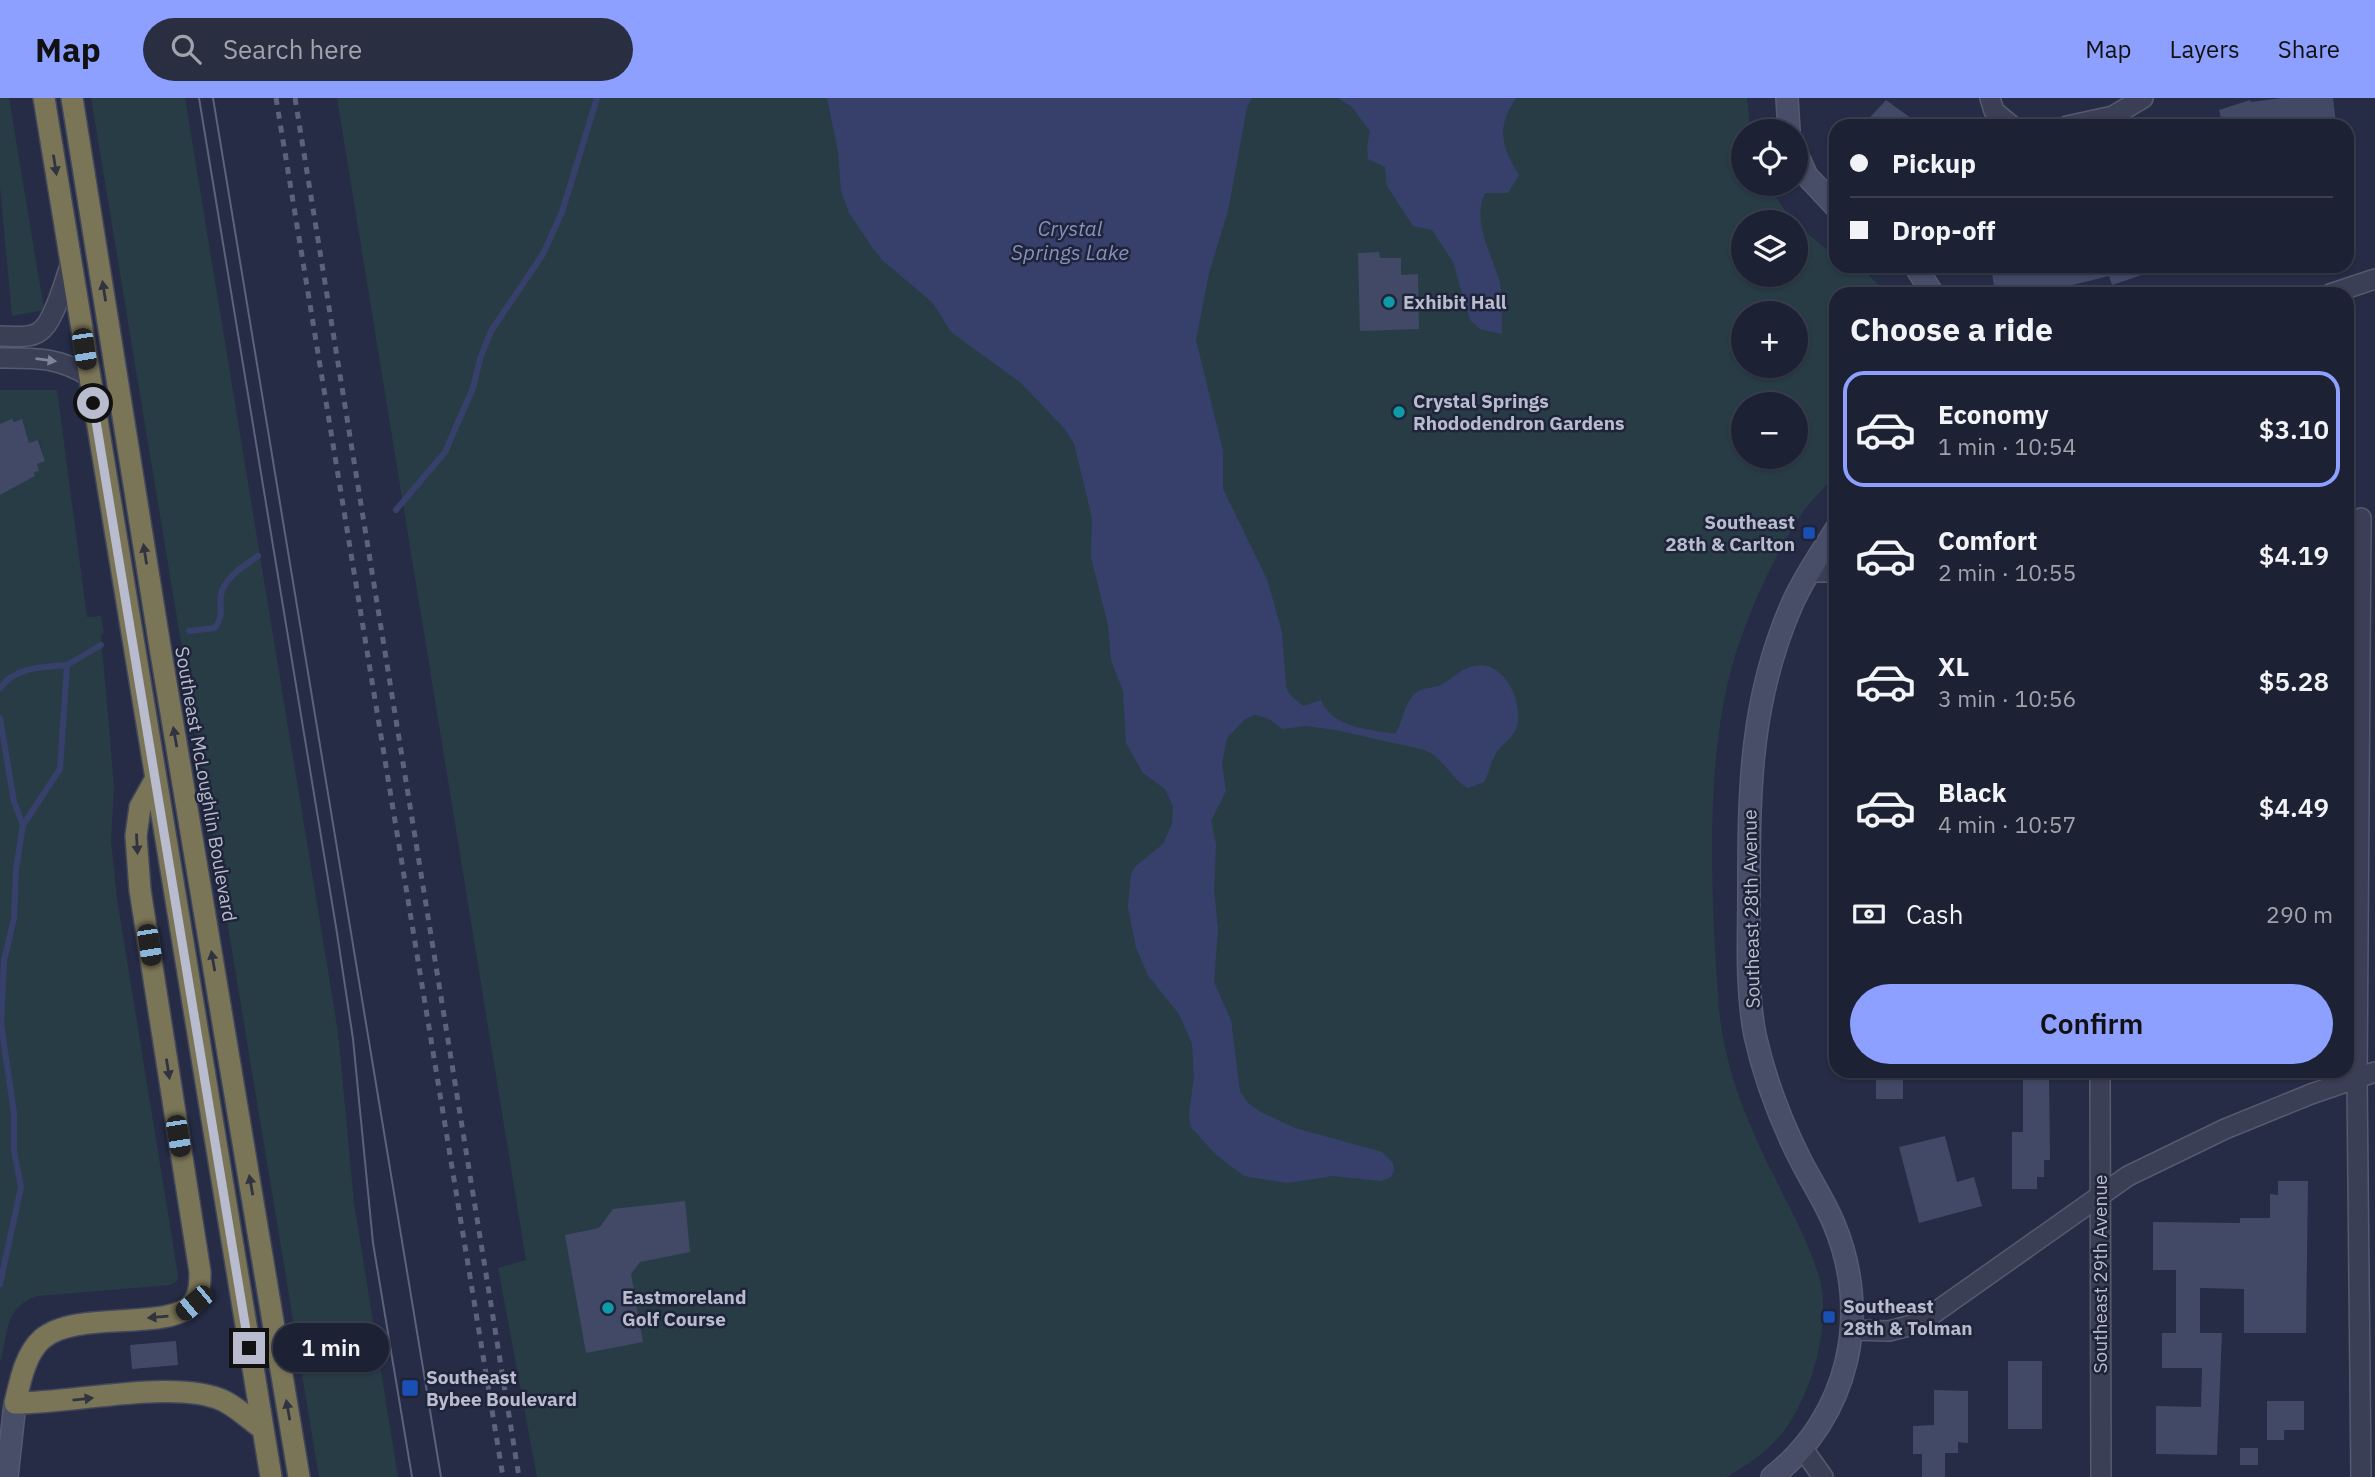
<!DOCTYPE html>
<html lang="en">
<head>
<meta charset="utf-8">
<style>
	body { margin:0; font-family:"IBM Plex Sans",sans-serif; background:#292e40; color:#f1f3f6; height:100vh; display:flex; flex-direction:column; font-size:26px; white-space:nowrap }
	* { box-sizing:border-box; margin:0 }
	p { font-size:23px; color:#a0a3ac }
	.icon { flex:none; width:38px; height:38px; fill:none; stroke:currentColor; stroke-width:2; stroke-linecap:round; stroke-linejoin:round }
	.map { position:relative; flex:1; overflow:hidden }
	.details { position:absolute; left:1829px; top:189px; width:525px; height:791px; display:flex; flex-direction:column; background:#1c2134; border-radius:21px; box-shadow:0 2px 5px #0004,0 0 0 2px #3a3e4f }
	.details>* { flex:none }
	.banner { position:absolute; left:1829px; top:21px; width:525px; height:154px; border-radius:21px; box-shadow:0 2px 5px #0004,0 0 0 2px #3a3e4f; display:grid; align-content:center; height:154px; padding:0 21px; background:#1c2134 }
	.fabs { position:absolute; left:1731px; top:21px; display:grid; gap:14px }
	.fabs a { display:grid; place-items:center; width:77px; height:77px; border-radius:50%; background:#1c2134; box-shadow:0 2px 5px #0004,0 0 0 2px #3a3e4f; font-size:35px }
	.end { position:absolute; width:32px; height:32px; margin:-16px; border:9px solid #b8bcce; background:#111; box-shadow:0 0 0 4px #111 }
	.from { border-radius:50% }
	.bubble { position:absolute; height:49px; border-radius:24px; background:#1c2134; box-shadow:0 2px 5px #0004,0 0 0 2px #3a3e4f; font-size:23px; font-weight:600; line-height:49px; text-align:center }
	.car { position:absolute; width:21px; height:42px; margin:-21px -10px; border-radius:9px; box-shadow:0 0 5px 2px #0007; background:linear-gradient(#222 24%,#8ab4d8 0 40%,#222 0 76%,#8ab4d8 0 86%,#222 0) }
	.banner b { display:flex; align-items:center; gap:24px; height:66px; font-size:26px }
	.banner b+b { border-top:2px solid #3a3e4f }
	.banner i { width:18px; height:18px; background:#f1f3f6 }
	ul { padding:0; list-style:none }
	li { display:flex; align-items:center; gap:21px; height:116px; margin:0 14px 10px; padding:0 7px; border:4px solid transparent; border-radius:21px }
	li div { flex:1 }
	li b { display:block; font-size:26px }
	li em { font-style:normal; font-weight:600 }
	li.active { border-color:#8d9fff }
	li>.icon { width:63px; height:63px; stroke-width:1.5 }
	h2 { padding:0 21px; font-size:32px; line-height:84px }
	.pay { display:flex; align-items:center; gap:18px; height:77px; padding:0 21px; font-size:26px }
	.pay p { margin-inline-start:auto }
	.action { display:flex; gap:14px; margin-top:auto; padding:14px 21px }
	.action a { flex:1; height:80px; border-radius:42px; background:#8d9fff; color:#111; font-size:28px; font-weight:600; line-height:80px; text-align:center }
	header { display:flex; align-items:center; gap:42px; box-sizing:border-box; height:98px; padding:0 35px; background:#8d9fff; color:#111 }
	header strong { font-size:33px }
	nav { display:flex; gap:38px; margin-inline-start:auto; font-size:24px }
	.search { width:490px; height:63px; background:#292e40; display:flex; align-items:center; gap:18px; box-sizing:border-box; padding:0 24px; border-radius:38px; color:#a0a3ac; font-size:26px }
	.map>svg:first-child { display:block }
</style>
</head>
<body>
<header>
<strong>Map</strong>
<div class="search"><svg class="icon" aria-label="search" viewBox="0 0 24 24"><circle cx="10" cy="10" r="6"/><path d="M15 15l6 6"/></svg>Search here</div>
<nav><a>Map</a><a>Layers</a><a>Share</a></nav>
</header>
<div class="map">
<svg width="2375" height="1379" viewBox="0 0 2375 1379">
	<rect width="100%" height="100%" fill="#262c45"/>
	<!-- green -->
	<path fill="#283c46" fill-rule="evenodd" d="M0,0H9L44,212L12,218L0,88Z
		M91,0H185L338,934L354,1105L398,1379H319Z
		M337,0H1747L1750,33H1743V86H1767L1793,124H1743V177H1796V126L1836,159V168C1862,168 1870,177 1886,196H1836C1836,243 1836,289 1836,336C1836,347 1839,365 1835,374C1828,389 1812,400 1803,414C1774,457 1751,508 1735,558C1704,659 1711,794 1718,899C1722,964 1746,1023 1775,1080C1791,1113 1809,1144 1819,1179C1833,1226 1810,1304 1778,1340C1764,1356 1745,1368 1727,1379H537L498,1170L526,1162ZM1743,215H1796V268H1743ZM1743,306H1796V359H1743Z
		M0,292H57L87,519L101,518L104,535L101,537L114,689L111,742L117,801L178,1177L177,1183L170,1187L37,1198C3,1210 9,1236 0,1265V397L35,378L34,374L39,372L37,366L45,362L39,342L29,345L22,322L0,326Z"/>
	<!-- water -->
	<path fill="#37406b" d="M827,0H1252L1247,9L1228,113L1209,175L1196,242L1223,353V391L1267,481L1282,534L1286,589L1289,596L1303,608L1321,602C1332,630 1368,631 1395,636C1404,623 1403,605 1417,594C1423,590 1431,590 1438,588C1449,584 1458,573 1470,569C1501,558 1521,598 1518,624C1516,641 1500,645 1494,659C1490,667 1489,676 1484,684L1468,690C1450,680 1444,660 1425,652L1336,632L1306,628L1282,631L1269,621L1255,617L1245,621L1227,640L1222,665L1226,693L1211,723L1216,746L1214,792L1218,830L1214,884L1231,922L1240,994L1249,1006L1261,1014L1295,1030L1382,1054L1393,1065L1394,1073L1391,1079L1381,1083L1332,1078L1288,1085L1244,1078L1215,1056L1191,1029L1189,1017L1194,978L1192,946L1179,916L1149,879L1136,850L1128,809L1131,776L1136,768L1163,746L1172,726L1173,709L1165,691L1143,675L1126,645L1123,593L1111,562L1108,527L1091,459L1092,420L1074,345L1063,329L1021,285L951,234L933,205L882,162L872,149L849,115L841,93L838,53Z
		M1338,0H1516C1496,30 1501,48 1519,77L1508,95H1485C1471,123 1492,157 1500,185C1503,201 1501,220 1502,236L1480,231L1470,222L1453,164L1432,132L1413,128L1387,88L1385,69L1368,61L1367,49L1370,33L1352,9Z"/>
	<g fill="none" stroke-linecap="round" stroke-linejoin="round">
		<!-- stream -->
		<path stroke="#37406b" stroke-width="6" d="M396,412L445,354L473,290L480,261L491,233L543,156L562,114L597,0
			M189,533L215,530C226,514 217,508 222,493C228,477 246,467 258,458
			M0,590C15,569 43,569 67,567
			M0,620L14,704L23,727
			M0,1186L21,1089L14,1053V1015L1,926L4,863L14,820L16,771L23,727L60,671L67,567L101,547"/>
	</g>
	<!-- building -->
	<path fill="#424966" d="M2282,0H2333L2336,25L2315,28H2223L2219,12L2250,2L2251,4Z
		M1886,2L1922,28H1862Z
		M1379,154L1380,160H1401V177L1418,176L1419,231L1360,233L1358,155Z
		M1991,168H2160V171L2112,187L2109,178L2036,196H2021L2020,191L1995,196Z
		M12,321L14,324L22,321L29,345L38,342L45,363L37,366L39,373L34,374L35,378L0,397V326Z
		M1876,973H1903V1001H1876Z
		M2023,973H2049L2050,1062H2044V1079H2037V1091H2012V1034H2023Z
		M1945,1038L1957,1084L1974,1079L1982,1108L1919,1125L1899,1049Z
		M2278,1083H2308L2306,1235H2244V1191L2200,1190V1235H2222L2217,1357L2156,1356V1308L2201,1309L2202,1270H2162V1235H2176V1172H2153V1124L2240,1125V1120H2270V1096L2278,1097Z
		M685,1103L690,1154L640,1164L631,1176L643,1244L586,1255L565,1137L599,1130L613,1111Z
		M176,1243L178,1267L132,1271L130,1247Z
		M2008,1263H2042V1331H2008Z
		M1934,1292L1968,1293V1345L1958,1344V1355H1945V1379H1922V1356H1913V1328L1934,1327Z
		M2267,1303H2304V1332H2284V1342H2267Z
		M2240,1350H2258V1367H2240Z"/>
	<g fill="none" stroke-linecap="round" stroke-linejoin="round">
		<!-- street casing -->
		<g stroke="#565a6f" stroke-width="22">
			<path id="street" d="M1990,0L1994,13L2012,28
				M2067,28L2113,18L2143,0
				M2330,196L2375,181
				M0,238C12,238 29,241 39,234C54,225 64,184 70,168
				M0,260C36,260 57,259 89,278
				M2361,420L2357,981L2361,1379
				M1809,474H1836
				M2100,973L2101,1379
				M1851,1232L1889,1233L1920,1225L2128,1078L2225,1031L2311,996L2375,974
				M1803,1351L1823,1379"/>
		</g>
		<!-- secondary casing -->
		<g stroke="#565a6f" stroke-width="24">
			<path id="secondary" d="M1787,0L1789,33
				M1796,54L1807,78L1836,109
				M1915,168L1933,196
				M7,1379L15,1305
				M1772,1379C1849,1319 1872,1216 1834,1126C1825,1104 1811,1083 1800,1061C1781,1023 1764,978 1755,937C1746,890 1749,841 1749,794C1749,690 1750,601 1793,504C1805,478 1821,455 1836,431"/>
		</g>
		<!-- highway casing -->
		<g stroke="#42475c" stroke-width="24">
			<path id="highway" d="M44,0L271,1379
				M72,0L161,555L299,1379
				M155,682L140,709L136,738L140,792L200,1174C200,1184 200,1196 193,1205C171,1234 77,1211 42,1241C25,1256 20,1284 15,1305C70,1306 177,1280 224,1303C238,1310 250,1322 263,1331"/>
		</g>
		<!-- street -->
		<use href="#street" stroke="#3a3f55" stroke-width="19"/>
		<!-- secondary -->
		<use href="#secondary" stroke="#484d68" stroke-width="21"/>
		<!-- highway -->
		<use href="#highway" stroke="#7b7557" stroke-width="21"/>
		<!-- tram -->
		<path stroke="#5c627c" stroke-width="2" d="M199,0L337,835L353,941L373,1145L412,1379
			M213,0L441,1379"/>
		<!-- rail -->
		<path stroke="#5c627c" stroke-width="5" stroke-dasharray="7 7" stroke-linecap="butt" d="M276,0L503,1379
			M295,0L519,1379"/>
	</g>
	<!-- one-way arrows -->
	<defs><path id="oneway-solid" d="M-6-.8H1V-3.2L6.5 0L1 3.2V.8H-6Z" transform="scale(1.75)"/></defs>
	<g fill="#313440">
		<use href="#oneway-solid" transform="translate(55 67) rotate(81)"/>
		<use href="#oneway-solid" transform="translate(104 193) rotate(-99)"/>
		<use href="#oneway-solid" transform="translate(145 456) rotate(-99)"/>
		<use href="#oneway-solid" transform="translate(175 639) rotate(-100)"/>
		<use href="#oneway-solid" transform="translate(137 746) rotate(87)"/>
		<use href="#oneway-solid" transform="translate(213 863) rotate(-100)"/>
		<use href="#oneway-solid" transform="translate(168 971) rotate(81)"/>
		<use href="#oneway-solid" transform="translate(251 1087) rotate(-100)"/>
		<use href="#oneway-solid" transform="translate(158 1219) rotate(175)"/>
		<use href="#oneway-solid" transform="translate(83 1301) rotate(-6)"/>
		<use href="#oneway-solid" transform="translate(288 1312) rotate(-100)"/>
	</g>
	<use fill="#7f8498" href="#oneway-solid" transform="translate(46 262) rotate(7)"/>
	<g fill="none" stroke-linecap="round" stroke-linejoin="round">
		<!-- route -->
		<path stroke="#b8bcce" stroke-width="9" d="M93,305L249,1250"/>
	</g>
	<!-- markers -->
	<g fill="#0f9aa8" stroke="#1f243a" stroke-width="2.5">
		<circle cx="1389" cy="204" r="7"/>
		<circle cx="1399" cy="314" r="7"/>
		<circle cx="608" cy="1210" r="7"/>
	</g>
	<g fill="#1a4fb4" stroke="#1f243a" stroke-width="2.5">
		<rect x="1802" y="428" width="14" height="14" rx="3.5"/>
		<rect x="1822" y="1212" width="14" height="14" rx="3.5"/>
		<rect x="401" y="1281" width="18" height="18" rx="3.5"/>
	</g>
	<g text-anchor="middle" stroke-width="5" stroke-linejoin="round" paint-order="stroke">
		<!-- poi labels -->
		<g font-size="19" font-weight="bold" fill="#b8bcce" stroke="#1f243a" text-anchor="start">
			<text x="1403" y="211">Exhibit Hall</text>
			<text x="1413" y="310">Crystal Springs<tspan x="1413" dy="22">Rhododendron Gardens</tspan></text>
			<text x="1795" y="431" text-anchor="end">Southeast<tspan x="1795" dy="22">28th &amp; Carlton</tspan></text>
			<text x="622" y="1206">Eastmoreland<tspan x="622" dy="22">Golf Course</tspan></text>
			<text x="1843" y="1215">Southeast<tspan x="1843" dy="22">28th &amp; Tolman</tspan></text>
			<text x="426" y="1286">Southeast<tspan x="426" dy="22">Bybee Boulevard</tspan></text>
		</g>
		<!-- street labels -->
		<g font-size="19" fill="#b8bcce" stroke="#1f243a">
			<text transform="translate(206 686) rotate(80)" y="7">Southeast McLoughlin Boulevard</text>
			<text transform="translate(1751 811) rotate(-91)" y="7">Southeast 28th Avenue</text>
			<text transform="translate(2100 1176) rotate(-90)" y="7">Southeast 29th Avenue</text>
		</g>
		<!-- water labels -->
		<g font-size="21" font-style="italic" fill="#8590bb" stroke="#1f243a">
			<text x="1070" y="138">Crystal<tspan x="1070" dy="24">Springs Lake</tspan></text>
		</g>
	</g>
</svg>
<div class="fabs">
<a><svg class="icon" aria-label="locate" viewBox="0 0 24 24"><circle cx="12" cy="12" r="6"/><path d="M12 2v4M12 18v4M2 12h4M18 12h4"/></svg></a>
<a><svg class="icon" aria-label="layers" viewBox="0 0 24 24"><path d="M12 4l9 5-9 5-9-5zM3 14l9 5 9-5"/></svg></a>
<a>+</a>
<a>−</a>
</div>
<i class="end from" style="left:93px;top:305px"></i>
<i class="end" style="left:249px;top:1250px"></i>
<div class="bubble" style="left:273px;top:1225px;width:116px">1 min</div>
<i class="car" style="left:84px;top:251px;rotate:171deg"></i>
<i class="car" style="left:149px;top:847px;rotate:171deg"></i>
<i class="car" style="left:178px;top:1038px;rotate:171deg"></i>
<i class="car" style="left:194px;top:1205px;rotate:230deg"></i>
<div class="banner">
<b><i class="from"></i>Pickup</b>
<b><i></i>Drop-off</b>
</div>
<section class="details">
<h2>Choose a ride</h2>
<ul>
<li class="active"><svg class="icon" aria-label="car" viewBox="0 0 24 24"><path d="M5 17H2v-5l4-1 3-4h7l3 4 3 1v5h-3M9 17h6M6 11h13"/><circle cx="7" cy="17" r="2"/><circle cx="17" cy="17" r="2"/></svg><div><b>Economy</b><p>1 min · 10:54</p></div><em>$3.10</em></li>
<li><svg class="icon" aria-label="car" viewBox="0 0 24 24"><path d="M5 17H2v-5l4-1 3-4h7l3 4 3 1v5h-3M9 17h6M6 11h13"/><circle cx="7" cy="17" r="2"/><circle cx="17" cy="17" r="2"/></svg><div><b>Comfort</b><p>2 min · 10:55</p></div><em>$4.19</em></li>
<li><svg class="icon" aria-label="car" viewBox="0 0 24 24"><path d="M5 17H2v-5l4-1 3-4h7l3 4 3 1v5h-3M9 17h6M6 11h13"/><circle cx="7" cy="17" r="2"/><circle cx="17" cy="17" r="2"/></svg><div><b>XL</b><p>3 min · 10:56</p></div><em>$5.28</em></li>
<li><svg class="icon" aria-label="car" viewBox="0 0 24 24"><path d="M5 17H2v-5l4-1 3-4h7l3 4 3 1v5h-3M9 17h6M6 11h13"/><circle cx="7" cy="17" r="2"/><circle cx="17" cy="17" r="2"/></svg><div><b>Black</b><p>4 min · 10:57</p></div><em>$4.49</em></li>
</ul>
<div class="pay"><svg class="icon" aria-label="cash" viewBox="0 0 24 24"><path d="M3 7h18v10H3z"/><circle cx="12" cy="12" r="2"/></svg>Cash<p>290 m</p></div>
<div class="action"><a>Confirm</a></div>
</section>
</div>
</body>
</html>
